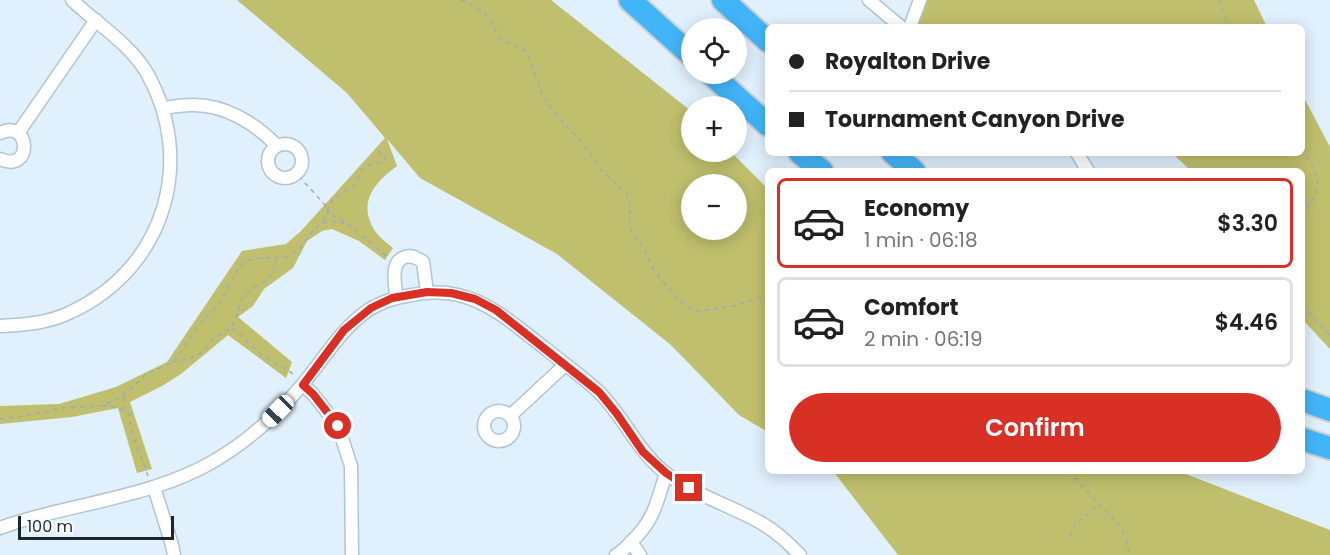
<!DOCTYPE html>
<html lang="en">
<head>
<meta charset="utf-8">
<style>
	body { margin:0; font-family:Poppins,sans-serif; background:#f2f2f2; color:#222; height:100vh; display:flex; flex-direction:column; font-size:22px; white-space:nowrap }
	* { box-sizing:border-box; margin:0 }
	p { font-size:20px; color:#767676 }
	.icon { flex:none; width:33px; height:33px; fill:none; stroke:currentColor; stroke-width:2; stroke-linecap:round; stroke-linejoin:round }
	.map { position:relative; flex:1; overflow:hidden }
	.panel { position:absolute; left:765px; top:168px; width:540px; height:306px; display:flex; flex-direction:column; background:#fff; border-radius:9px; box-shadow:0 3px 15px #0003 }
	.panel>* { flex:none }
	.top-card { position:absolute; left:765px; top:24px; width:540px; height:132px; border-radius:9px; box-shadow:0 3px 15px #0003; display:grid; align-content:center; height:132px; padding:0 24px; background:#fff }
	.controls { position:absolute; left:681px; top:18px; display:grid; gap:12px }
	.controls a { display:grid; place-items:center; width:66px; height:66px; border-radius:50%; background:#fff; box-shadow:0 3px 15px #0003; font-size:30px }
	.scale { position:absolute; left:18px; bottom:15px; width:156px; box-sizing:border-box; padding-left:6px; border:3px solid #1e262b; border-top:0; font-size:16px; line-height:21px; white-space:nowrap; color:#1e262b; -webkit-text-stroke:4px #f7fbfe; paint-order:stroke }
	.end { position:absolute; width:27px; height:27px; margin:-14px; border:8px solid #d93025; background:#fff; box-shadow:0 0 0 3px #fff }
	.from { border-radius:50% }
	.car { position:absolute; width:18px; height:36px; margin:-18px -9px; border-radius:8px; box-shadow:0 0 4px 2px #0007; background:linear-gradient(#fff 24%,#345 0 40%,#fff 0 76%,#345 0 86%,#fff 0) }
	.top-card b { display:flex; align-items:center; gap:21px; height:57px; font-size:22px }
	.top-card b+b { border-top:2px solid #e0e0e0 }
	.top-card i { width:15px; height:15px; background:#222 }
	ul { padding:10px 0 0; list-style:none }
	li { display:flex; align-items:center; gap:18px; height:90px; margin:0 12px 9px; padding:0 12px; border:3px solid #e0e0e0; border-radius:9px }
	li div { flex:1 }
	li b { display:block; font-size:22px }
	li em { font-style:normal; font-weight:600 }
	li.selected { border-color:#d93025 }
	li>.icon { width:54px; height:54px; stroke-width:1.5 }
	.button { display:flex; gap:12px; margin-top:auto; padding:12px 24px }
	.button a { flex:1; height:69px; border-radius:36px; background:#d93025; color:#fff; font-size:24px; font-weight:600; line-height:69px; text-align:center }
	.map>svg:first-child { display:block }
</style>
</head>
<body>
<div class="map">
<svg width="1330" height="555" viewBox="0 0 1330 555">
	<rect width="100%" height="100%" fill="#e0f0fc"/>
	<!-- green -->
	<path fill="#bfbf6d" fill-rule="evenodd" d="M237,0H551L691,111L692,152H731L768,189V432L739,415L671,345L557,254L420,178L387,139L397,166C374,183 357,203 375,231C380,238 387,243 393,248L385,260L359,241L332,229L322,231L307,241L293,268L264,289L253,306L238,317L292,362L286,378L228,335L181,374L162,386L130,402L152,469L137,473L118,408L72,417L0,424V406L59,404L116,387L167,362L242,251L286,244L301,231L385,138L347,93ZM692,184H736V230H692Z
		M920,0H1254L1267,27H910Z
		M1302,94L1330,147V349L1302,319V171H1191L1172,153H1302Z
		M833,471H1178L1330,530V555H898Z"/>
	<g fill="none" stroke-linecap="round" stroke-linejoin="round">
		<!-- minor casing -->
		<g stroke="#b1c4d2" stroke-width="15">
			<path id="minor" d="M869,0L901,27
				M910,27L920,0
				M163,108C172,107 181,105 191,105C224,104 255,123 277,146
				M0,133C31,118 33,174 0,159
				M18,133L96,20
				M268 161a17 17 0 1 1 34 0a17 17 0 1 1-34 0Z
				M1077,153L1088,171
				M396,298C396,285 389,262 405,257C412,255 417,258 423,262L427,292
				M0,326C24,325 49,323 71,312C164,269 197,162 147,73C129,43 97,24 72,0
				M303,385L313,394L338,426L351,466L352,555
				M484 426a15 15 0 1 1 30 0a15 15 0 1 1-30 0Z
				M510,416L565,365
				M154,487L172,545L174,555
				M0,528C15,522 31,518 47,514C102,500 165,490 214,461C248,441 277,415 302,385C325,358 340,329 370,309C383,301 397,297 412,295C471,283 503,316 546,349C563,363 583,377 599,392C625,418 638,453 668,475C697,496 732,506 763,524C777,532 788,543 800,555
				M631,542L640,555
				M616,555C622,552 626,547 631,542C654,521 657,502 666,473"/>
		</g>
		<!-- motorway casing -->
		<g stroke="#cecfd0" stroke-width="26">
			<path id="motorway" d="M630,0L692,56
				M723,0L768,41
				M711,74L768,125
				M800,153L822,171
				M893,153L914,171
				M1302,400L1330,410
				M1302,439L1330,448"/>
		</g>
		<!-- path -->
		<path stroke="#9eacb5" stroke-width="1.5" stroke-dasharray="4.5 4.5" stroke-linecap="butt" d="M461,0C474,5 485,11 492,23C495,29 497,34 502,39C510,46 521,46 527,53L542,93L555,114L581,141L602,171L627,194L630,202V225L632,232L644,249L653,269L673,294L691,310L700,311L734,306L768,295
			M1219,0L1224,16L1230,27
			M1302,148C1321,180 1324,184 1302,217
			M378,150L385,158V161C379,164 371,163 366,167C360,170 359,178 355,183C345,193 331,195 328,210L331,214L346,223L388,257
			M323,223L334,222L345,223
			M1302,305L1330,336
			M232,328C244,337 253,348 265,357C275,365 284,366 294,375
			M172,362C184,360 194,359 203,351C207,346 211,341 216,337C223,333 230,330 234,323C239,314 237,304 244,296C259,280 273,286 276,259
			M102,406C112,406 123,407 130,416V427L148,476
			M124,410L123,401L125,394
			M0,419L30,415L61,408L101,406L120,398L147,374L171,363L179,355L200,323L220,303L236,272L242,264L247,261L256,258L285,257L299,250L312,232L327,217L328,213L327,207L296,173
			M1068,471L1121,527L1127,543L1129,555
			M1070,537L1074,526L1098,505"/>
		<!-- minor -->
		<use href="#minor" stroke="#fff" stroke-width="12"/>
		<!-- motorway -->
		<use href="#motorway" stroke="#42b5f9" stroke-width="22"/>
	</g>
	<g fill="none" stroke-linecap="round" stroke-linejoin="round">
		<!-- route -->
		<path stroke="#d93025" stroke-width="8" d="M338,426L313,394L303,385L344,330L371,308L392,298L427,292L451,293L475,299L496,310L599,392L617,414L643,452L666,473L689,488"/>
	</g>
</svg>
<div class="controls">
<a><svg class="icon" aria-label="locate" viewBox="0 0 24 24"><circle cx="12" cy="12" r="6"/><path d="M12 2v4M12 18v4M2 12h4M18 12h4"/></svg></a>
<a>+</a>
<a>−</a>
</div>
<div class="scale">100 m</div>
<i class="end from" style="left:338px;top:426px"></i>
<i class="end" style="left:689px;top:488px"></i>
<i class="car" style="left:278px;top:411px;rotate:224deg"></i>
<div class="top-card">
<b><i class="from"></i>Royalton Drive</b>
<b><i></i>Tournament Canyon Drive</b>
</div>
<section class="panel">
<ul>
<li class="selected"><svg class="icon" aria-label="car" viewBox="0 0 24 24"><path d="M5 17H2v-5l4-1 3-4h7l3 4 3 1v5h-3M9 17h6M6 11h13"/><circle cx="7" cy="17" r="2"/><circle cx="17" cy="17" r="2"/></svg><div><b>Economy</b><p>1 min · 06:18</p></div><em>$3.30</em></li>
<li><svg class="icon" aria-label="car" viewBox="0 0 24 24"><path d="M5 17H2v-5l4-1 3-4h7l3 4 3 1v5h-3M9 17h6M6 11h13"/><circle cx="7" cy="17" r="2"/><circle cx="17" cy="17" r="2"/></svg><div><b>Comfort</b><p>2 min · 06:19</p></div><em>$4.46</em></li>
</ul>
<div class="button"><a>Confirm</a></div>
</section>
</div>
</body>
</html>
